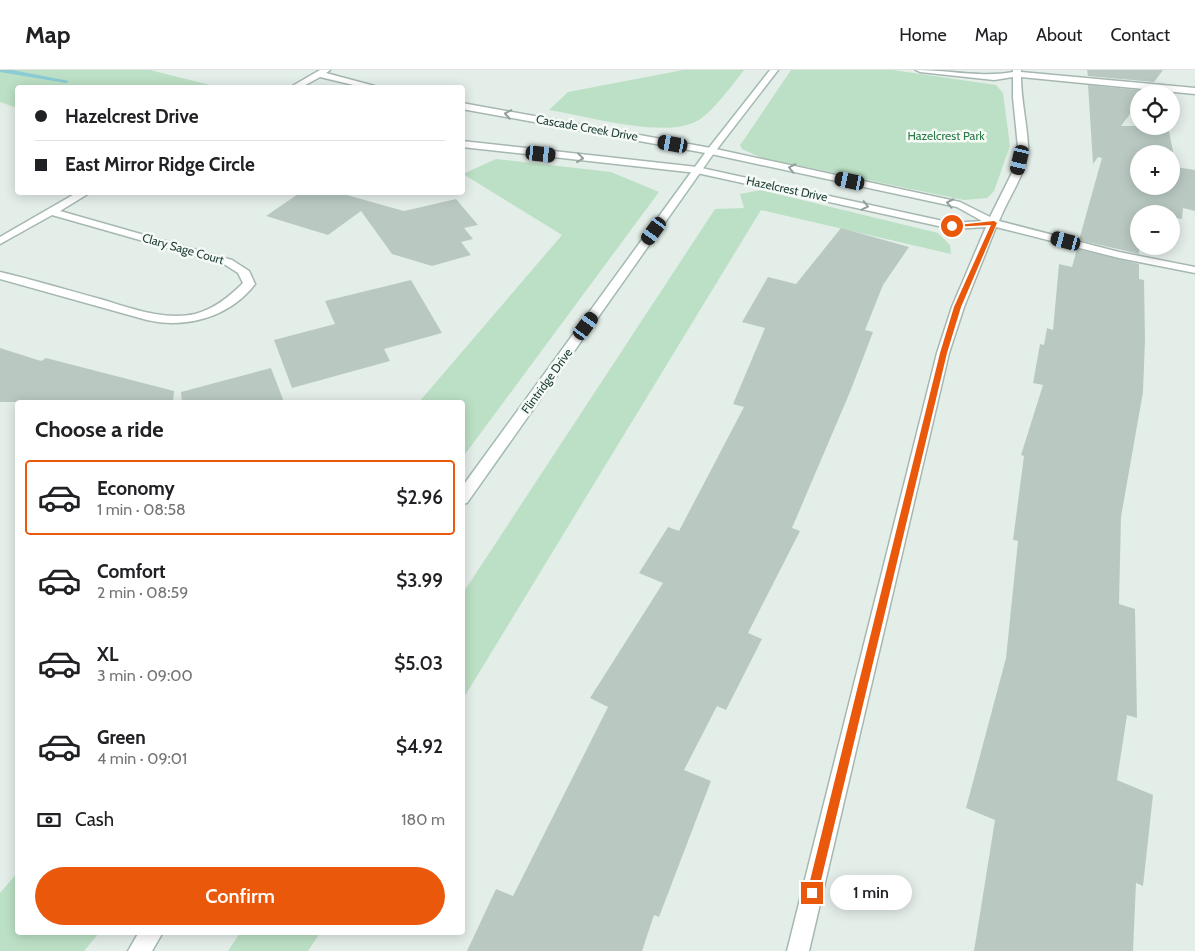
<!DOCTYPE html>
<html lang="en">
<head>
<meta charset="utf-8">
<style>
	body { margin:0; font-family:Cabin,sans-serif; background:#f6f6f6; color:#202124; height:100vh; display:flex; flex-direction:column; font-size:19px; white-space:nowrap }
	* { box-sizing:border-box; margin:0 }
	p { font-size:16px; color:#757577 }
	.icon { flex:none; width:28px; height:28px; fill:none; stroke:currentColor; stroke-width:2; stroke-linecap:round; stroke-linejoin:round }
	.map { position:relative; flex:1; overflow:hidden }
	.drawer { position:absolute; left:15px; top:330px; width:450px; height:535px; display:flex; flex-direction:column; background:#fff; border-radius:5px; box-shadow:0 2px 12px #0003 }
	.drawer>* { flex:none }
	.guide { position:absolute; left:15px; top:15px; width:450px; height:110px; border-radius:5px; box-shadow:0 2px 12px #0003; display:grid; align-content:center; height:110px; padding:0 20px; background:#fff }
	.tools { position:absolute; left:1130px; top:15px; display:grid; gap:10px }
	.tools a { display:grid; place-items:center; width:50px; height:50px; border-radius:50%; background:#fff; box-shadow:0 2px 12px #0003; font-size:25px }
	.end { position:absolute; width:22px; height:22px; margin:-11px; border:6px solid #ea580c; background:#fff; box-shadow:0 0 0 2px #fff }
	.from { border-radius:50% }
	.bubble { position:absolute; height:35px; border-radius:18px; background:#fff; box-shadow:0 2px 12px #0003; font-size:16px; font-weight:600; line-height:35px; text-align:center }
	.car { position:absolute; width:15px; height:30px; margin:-15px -8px; border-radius:6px; box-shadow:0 0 4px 1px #0007; background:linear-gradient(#222 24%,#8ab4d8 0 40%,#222 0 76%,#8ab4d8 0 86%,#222 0) }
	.guide b { display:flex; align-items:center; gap:18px; height:48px; font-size:19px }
	.guide b+b { border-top:1px solid #e0e0e0 }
	.guide i { width:12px; height:12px; background:#202124 }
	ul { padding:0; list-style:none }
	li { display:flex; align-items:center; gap:15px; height:75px; margin:0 10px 8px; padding:0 10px; border:2px solid transparent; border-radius:5px }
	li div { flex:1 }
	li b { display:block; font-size:19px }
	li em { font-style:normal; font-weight:600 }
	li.selected { border-color:#ea580c }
	li>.icon { width:45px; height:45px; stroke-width:1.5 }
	h2 { padding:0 20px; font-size:22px; line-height:60px }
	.pay { display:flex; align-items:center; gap:12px; height:55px; padding:0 20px; font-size:19px }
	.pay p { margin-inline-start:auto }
	.primary-button { display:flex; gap:10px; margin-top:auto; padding:10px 20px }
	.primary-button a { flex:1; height:58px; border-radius:30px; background:#ea580c; color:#fff; font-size:20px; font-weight:600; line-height:58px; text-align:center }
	header { display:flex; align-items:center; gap:30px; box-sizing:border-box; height:70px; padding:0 25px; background:#fff; border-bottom:1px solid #e0e0e0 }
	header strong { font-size:24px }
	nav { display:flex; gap:28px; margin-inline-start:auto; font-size:18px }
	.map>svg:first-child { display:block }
</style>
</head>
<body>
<header>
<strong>Map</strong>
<nav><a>Home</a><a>Map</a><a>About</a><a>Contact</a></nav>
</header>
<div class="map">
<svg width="1195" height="881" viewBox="0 0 1195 881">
	<rect width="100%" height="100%" fill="#e4eee9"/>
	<!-- green -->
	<path fill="#bce0c5" d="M0,0H150L218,17L18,18L17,38L0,32Z
		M683,0H744C734,13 711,44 697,51C665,69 586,46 549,40L568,22Z
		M791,0H893L996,15L1003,23L1010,76L994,121L987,128L964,130L762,88L742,79L740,75L743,71Z
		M496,89L611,102L659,122L463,387L462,332H419L562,165L463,104Z
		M761,120L938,163L950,175L951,184L761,140L463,629V523L715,139L744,138L740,124Z
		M17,803L18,862L99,863L84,881H0V823Z
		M240,863V862L320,863L308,881H228Z"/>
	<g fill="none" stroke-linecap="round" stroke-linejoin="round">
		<!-- stream -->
		<path fill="#8acbd5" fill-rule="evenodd" d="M0,0H12L69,11L66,13L0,2Z"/>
	</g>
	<!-- building -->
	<path fill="#b9c9c2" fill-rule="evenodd" d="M1087,0H1163L1154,12L1088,6Z
		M1088,15L1147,21L1145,24H1139V32L1121,56H1168L1176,97L1195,100V141L1183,138L1182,149L1171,147V144H1158L1139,140V184L1079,170L1102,88L1098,87L1093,94ZM1139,84H1171V116H1139Z
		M301,122H336L404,141L456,129L478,155L464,158L473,169L461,172L471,185L432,196L392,184L361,141L328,165L266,146Z
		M841,158L909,177L883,215L865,260L873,262L850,322L792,458L800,461L748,563L762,569L726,640L717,636L684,700L711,711L659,847L654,845L642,881H467L496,819L513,826L608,637L590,628L663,513L639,503L668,457L679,461L744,337L733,334L765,258L742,252L768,207L796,214Z
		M1077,179L1139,194V209L1144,210L1145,270L1143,322L1121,447L1119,534L1135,539L1137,648L1127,645L1117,710L1153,725L1143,816L1136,813L1133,881H974L995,750L966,738L1006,588L1018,471L1013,470L1024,386L1021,385L1043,315L1033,313L1040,274L1044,275L1047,258L1053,260L1059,194L1072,197Z
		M411,210L442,263L384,279L390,291L292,318L274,270L335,254L325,231Z
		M0,278L41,291L46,288L174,321L173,332H0Z
		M271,298L284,332H182L181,322Z"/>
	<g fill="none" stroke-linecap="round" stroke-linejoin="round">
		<!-- street casing -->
		<g stroke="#a6b7b0" stroke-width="3">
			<path id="street" d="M320,0H330L326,3L382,18H366L320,7L300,18H289Z
				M916,0C948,0 981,8 1013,2V0H1021V2L1195,18V24L1021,7C1021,30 1027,53 1028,76C1028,102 1008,127 999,151L1119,182L1195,197V203L1119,188L996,157L964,237L949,283L809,881H787L937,283L952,237L986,157L952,159L697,103L462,77V71L697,97L952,153L982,151L957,137L711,84L462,39V33L711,78L960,132L990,147L1012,103L1018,77L1013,27V7L994,10L920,2Z
				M78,122H91L60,141L232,190L249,201L255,214C230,247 186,259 147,250L0,209V202C34,210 67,220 100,229C131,238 163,251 195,244C214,239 229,227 243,213L238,203L224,194L52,145L0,174V167Z"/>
		</g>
		<!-- secondary casing -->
		<g stroke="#a2bab1" stroke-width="3">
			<path id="secondary" d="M770,0H778L714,83L467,433L462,434V417L708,79Z
				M139,862H163L152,881H128Z"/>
		</g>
		<!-- street -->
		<use href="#street" fill="#fff" fill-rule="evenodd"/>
		<!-- secondary -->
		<use href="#secondary" fill="#fff" fill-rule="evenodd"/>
	</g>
	<!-- one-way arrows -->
	<defs><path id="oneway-chevron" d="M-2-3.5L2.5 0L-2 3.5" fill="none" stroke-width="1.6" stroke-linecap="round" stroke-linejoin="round" transform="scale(1.25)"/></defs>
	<g stroke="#90a09c">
		<use href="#oneway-chevron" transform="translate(508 44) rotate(-170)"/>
		<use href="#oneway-chevron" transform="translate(580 88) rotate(6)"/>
		<use href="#oneway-chevron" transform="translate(792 98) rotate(-168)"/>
		<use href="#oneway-chevron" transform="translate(950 133) rotate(-168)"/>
		<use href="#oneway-chevron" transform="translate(865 136) rotate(13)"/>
	</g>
	<!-- route -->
	<path fill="#ea580c" d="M994,151L997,153L961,237L947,283L818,823L816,827L812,829L808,827L807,823L940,283L954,237L991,155L952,157L949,156Z"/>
	<g text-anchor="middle" stroke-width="5" stroke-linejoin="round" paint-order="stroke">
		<!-- far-street labels -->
		<g font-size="12" fill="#224138" stroke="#f5faf7">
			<text transform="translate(587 58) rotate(10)" y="4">Cascade Creek Drive</text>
			<text transform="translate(787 119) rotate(12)" y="4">Hazelcrest Drive</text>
			<text transform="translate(183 179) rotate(16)" y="4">Clary Sage Court</text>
			<text transform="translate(547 311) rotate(-54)" y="4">Flintridge Drive</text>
		</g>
		<!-- far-park labels -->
		<g font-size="12" fill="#2a7a48" stroke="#f5faf7">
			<text x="946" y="70">Hazelcrest Park</text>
		</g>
	</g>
</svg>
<div class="tools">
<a><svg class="icon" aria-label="locate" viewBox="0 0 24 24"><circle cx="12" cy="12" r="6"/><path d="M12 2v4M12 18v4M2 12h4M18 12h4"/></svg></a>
<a>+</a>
<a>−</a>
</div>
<i class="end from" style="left:952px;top:156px"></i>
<i class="end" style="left:812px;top:823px"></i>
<div class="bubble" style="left:830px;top:805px;width:82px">1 min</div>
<i class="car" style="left:673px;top:74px;rotate:280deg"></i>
<i class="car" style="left:541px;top:84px;rotate:96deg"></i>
<i class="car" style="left:1020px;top:90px;rotate:193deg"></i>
<i class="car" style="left:850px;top:111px;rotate:282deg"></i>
<i class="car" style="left:654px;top:161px;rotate:216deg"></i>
<i class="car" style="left:1066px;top:171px;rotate:285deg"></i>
<i class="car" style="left:586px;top:256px;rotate:36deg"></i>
<div class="guide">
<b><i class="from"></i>Hazelcrest Drive</b>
<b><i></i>East Mirror Ridge Circle</b>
</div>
<section class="drawer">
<h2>Choose a ride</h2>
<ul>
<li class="selected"><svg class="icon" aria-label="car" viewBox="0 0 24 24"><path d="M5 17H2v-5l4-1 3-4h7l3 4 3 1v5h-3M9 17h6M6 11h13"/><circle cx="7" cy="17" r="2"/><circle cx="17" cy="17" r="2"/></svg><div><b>Economy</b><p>1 min · 08:58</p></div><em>$2.96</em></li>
<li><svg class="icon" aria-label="car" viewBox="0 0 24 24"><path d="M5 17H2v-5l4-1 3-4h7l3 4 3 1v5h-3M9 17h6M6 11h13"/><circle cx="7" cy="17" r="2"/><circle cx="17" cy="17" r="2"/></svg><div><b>Comfort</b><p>2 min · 08:59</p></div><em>$3.99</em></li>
<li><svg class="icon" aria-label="car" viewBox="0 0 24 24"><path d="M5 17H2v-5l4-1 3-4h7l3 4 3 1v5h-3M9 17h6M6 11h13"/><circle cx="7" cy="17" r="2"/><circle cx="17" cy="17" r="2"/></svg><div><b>XL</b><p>3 min · 09:00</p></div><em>$5.03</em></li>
<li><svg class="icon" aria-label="car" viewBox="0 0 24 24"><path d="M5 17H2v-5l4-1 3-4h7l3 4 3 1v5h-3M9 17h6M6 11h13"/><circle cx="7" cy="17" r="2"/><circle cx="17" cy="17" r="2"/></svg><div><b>Green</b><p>4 min · 09:01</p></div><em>$4.92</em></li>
</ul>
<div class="pay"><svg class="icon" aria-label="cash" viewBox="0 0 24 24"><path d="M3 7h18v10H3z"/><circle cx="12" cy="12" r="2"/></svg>Cash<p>180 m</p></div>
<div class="primary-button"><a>Confirm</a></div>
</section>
</div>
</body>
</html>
